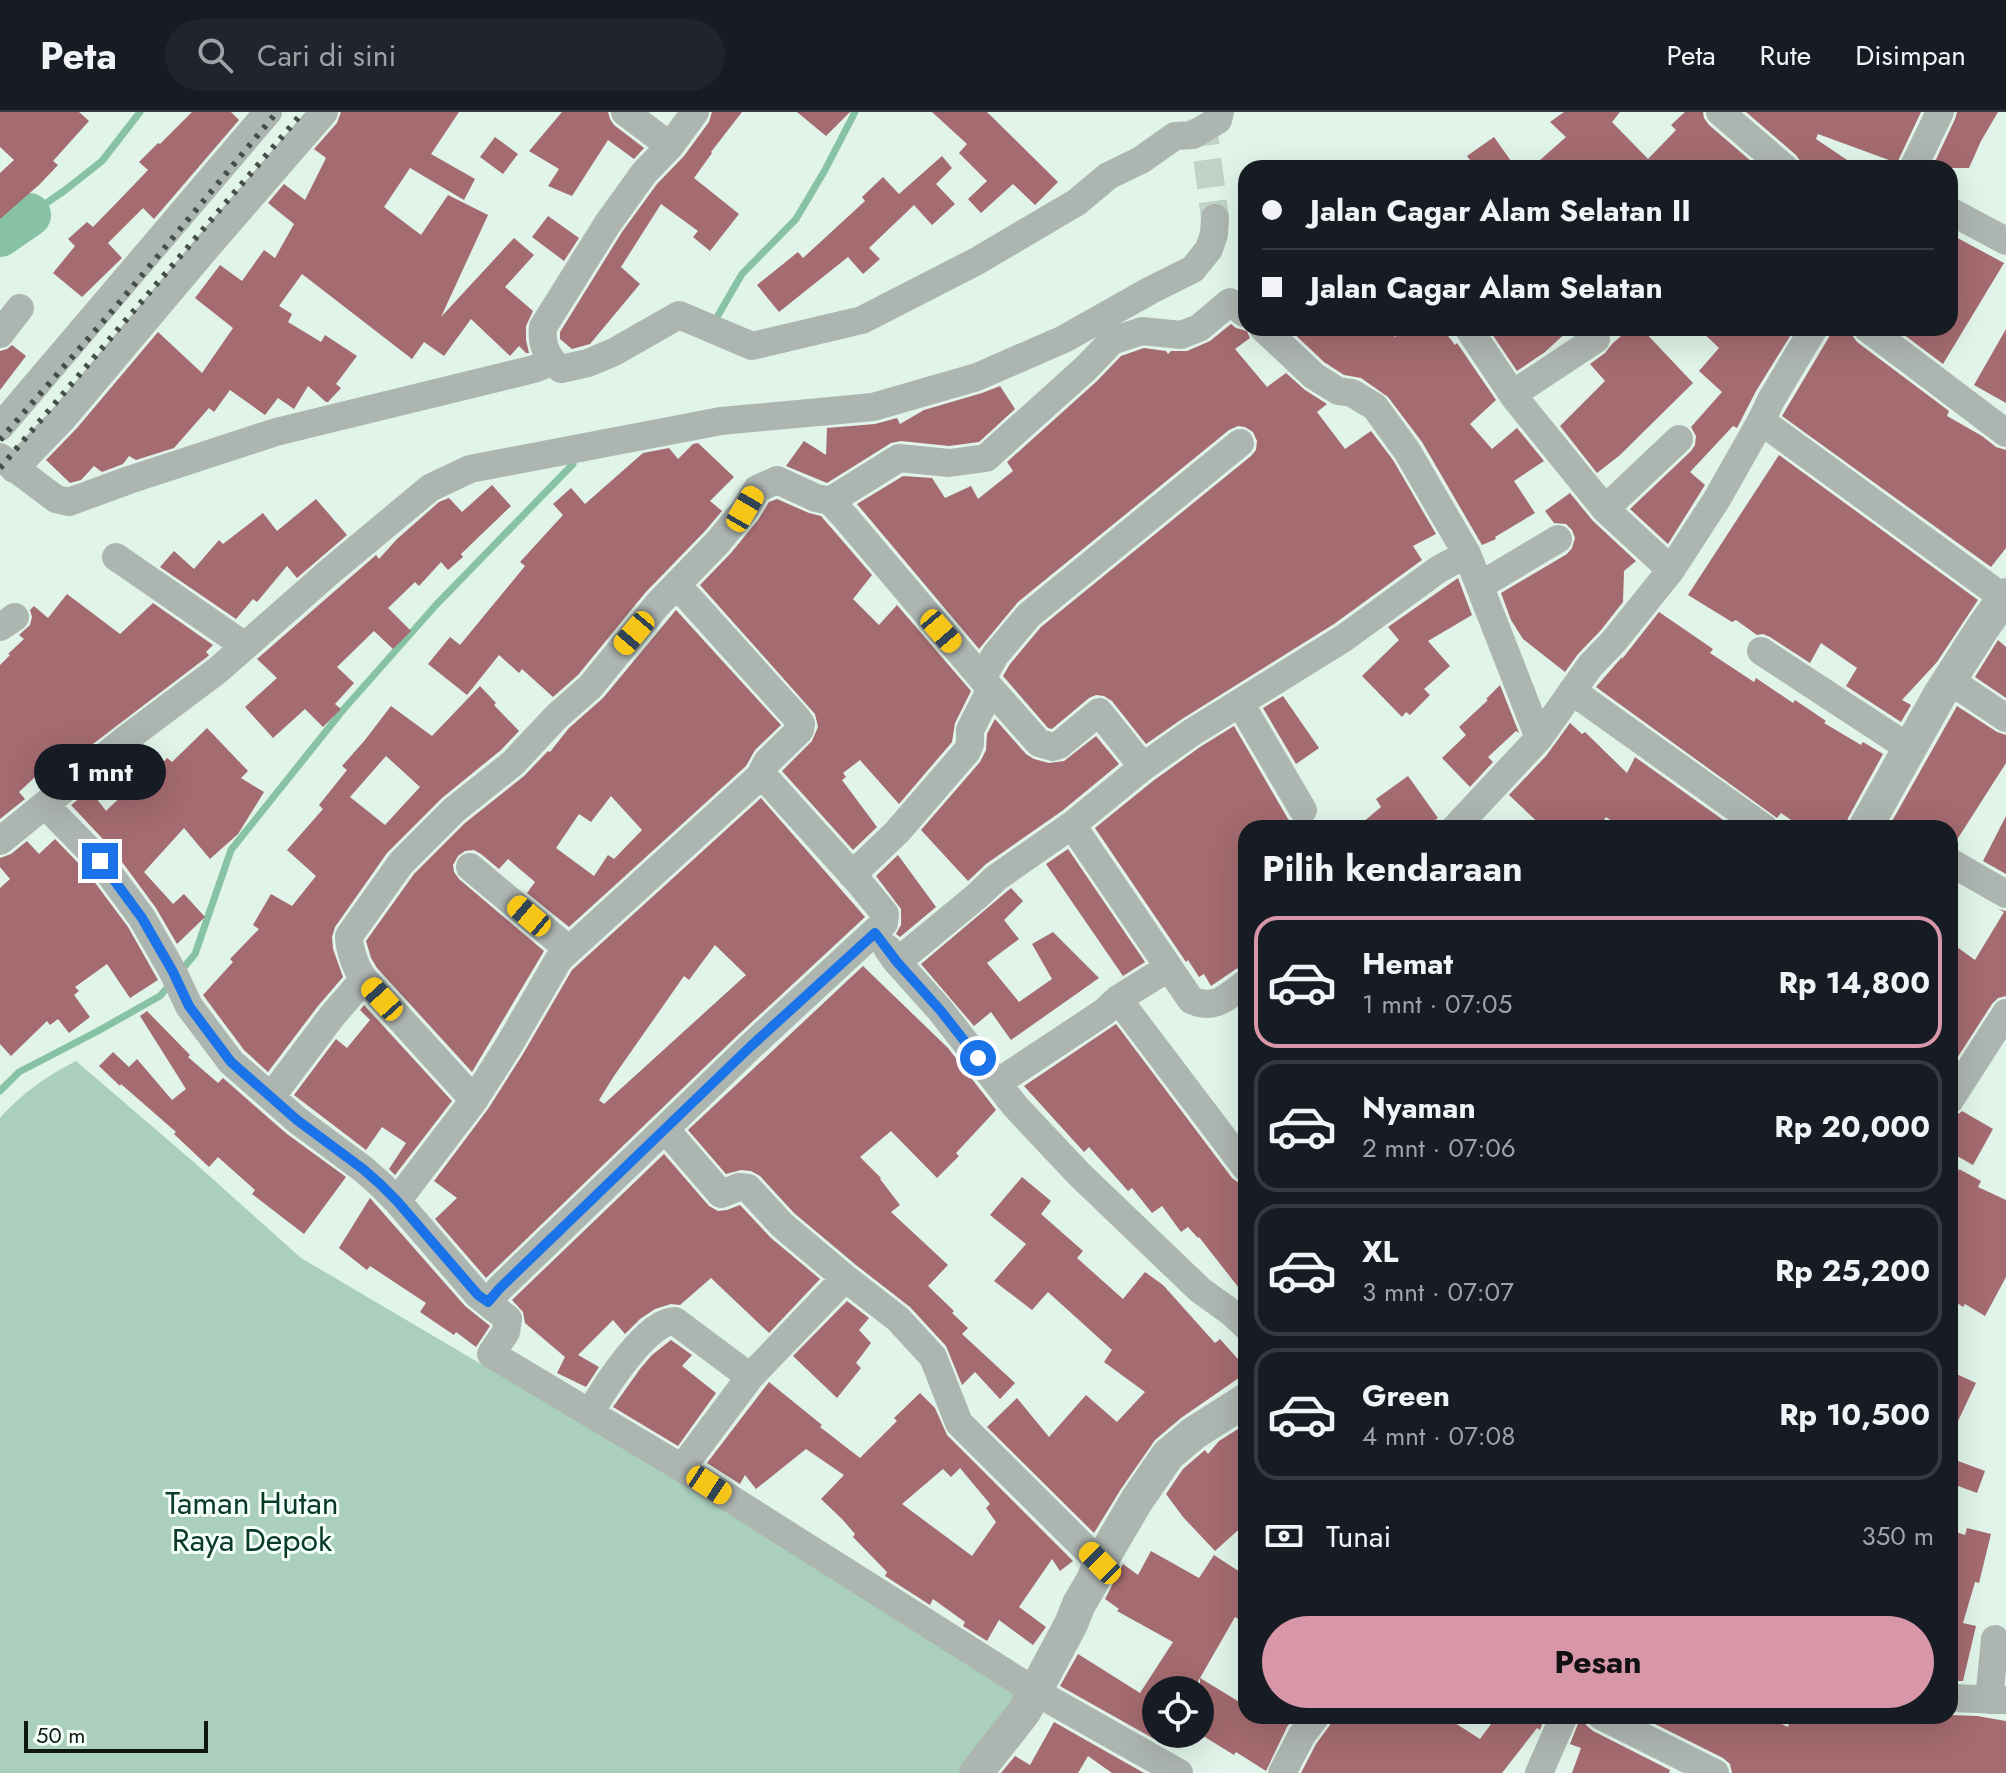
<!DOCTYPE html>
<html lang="id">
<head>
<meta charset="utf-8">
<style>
	body { margin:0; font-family:Jost,sans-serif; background:#20242c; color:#f1f3f6; height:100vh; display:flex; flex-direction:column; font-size:30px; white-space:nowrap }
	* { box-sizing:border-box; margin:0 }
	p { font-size:26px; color:#9ea1a6 }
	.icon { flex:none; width:44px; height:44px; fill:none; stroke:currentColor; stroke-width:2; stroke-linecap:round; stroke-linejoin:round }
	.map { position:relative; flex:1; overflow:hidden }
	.sheet { position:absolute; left:1238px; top:708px; width:720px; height:904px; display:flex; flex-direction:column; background:#171b24; border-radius:24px; box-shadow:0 8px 32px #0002 }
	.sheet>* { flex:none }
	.banner { position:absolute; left:1238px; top:48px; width:720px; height:176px; border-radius:24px; box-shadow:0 8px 32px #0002; display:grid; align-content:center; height:176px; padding:0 24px; background:#171b24 }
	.controls { position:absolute; left:1142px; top:1564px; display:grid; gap:16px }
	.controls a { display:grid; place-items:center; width:72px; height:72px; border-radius:50%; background:#171b24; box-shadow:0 8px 32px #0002; font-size:40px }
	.scale { position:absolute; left:24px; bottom:20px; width:184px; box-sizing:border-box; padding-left:8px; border:4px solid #101713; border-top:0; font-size:22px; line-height:28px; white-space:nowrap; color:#101713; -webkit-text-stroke:6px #f3fff8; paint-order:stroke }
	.end { position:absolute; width:36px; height:36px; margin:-18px; border:10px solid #1a73e8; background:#fff; box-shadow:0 0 0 4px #fff }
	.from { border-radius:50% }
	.bubble { position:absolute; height:56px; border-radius:28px; background:#171b24; box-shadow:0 8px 32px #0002; font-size:26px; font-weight:700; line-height:56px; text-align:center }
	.car { position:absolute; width:24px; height:48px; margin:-24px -12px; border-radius:10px; box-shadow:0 0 6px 2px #0007; background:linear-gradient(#f5c518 24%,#345 0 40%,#f5c518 0 76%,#345 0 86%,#f5c518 0) }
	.banner b { display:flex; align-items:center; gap:28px; height:76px; font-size:30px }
	.banner b+b { border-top:2px solid #363941 }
	.banner i { width:20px; height:20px; background:#f1f3f6 }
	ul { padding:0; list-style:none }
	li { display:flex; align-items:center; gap:24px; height:132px; margin:0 16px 12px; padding:0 8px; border:4px solid #363941; border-radius:24px }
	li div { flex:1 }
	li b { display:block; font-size:30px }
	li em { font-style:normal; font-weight:700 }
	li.selected { border-color:#d797a8 }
	li>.icon { width:72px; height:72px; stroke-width:1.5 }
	h2 { padding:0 24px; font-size:36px; line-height:96px }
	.pay { display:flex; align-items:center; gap:20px; height:88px; padding:0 24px; font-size:30px }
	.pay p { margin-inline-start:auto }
	.button { display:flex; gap:16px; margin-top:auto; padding:16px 24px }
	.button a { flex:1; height:92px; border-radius:48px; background:#d797a8; color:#111; font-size:32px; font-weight:700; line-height:92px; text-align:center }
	header { display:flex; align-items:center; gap:48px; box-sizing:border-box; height:112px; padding:0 40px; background:#171b24; border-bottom:2px solid #363941 }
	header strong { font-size:38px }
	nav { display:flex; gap:44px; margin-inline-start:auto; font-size:28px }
	.search { width:560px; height:72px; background:#20242c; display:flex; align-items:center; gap:20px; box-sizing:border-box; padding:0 28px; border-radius:44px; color:#9ea1a6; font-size:30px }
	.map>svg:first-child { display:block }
</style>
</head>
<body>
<header>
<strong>Peta</strong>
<div class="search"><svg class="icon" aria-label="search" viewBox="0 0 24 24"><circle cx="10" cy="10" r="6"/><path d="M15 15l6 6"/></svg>Cari di sini</div>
<nav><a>Peta</a><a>Rute</a><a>Disimpan</a></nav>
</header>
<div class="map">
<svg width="2006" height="1661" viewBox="0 0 2006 1661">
	<rect width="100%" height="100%" fill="#e0f4e9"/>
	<!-- green -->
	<path fill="#aacfbc" d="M76,949L196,1052L301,1146L756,1414L1020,1578L969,1661H0V1006C21,982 48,963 76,949Z"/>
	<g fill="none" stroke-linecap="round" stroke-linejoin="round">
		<!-- stream -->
		<path stroke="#87c2a4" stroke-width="7" d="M29,103L64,79L102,49L140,0
			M713,212L742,162L796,107L825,58L855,0
			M180,860L195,842L231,738L343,598L436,493L573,352
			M0,979L19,960L98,919L160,884L172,870"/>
		<!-- river -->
		<path stroke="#87c2a4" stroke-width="44" d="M0,123L29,103"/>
	</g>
	<!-- building -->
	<path fill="#a46b70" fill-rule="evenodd" d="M0,0H79L89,9L53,49L58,53L40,72L0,107V61L14,48L0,35Z
		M192,0H231L239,8L154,107L143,96L108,131L122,146L82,185L53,161L75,134L68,127L87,110L93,115L127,80L148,58L139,50L158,31L160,32Z
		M341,0H459L431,42L475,67L464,88L410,56L384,95L421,123L448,83L488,103L441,205L514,126L534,143L505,175L533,199L526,214V228L529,241H526L519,234L510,244L471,207L444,244L424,230L412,247L302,162L279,194L292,202L288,210L321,230L325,223L357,244L336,272L341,276L328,290H326L308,274L294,297L278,286L265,303L230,278L214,300L209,296L174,336L136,348L129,344L123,352L102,360L94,354L81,368L70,371L46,348L77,316L158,220L202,261L233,216L195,186L220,153L242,169L264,138L275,146L294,112L268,91L284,72L305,88L326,46L314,37L337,11Z
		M562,0H608L610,7L614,13L644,36L634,47L608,28L572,84L548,74L559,57L529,39Z
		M712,0H742L711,40L712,41L694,66L739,102L710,139L693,125L698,119L661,92L621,155L640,172L590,232L572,237L560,227V220L622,120L657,72L684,44L709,10Z
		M797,0H850L826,24Z
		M932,0H987L1058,70L1035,93L1013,72L981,101L968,87L987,69L959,41L967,32Z
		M1564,0H1620L1612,10L1648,47L1676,18L1671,13L1685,0H1703L1704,6L1709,13L1759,56H1531L1566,25L1550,10Z
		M1746,0H1921L1897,51L1818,22L1816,27L1859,56H1802L1801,50L1796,43Z
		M1957,0H1998L1981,29L1969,56H1932L1955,7Z
		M495,25L518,42L503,62L480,45Z
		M1494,25L1516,56H1476L1467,44Z
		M942,44L952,56L936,72L955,92L932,113L914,93L869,136L880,147L863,162L848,145L779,200L757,173L798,140L803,146L865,89L862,85L883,65L899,82Z
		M548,104L579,126L564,149L532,125Z
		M1950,122L2004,151L1943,252L1895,216H1950Z
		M1231,212L1236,216L1247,219L1250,226L1235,237L1267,275L1286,261L1305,278L1327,292L1317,300L1345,337L1371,319L1393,348L1436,422L1413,434L1422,448L1334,512L1182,607L1146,632L1112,589L1104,584L1096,583L1089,586L1052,617L1048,616L1003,564L1010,552L1041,515L1251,344L1256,338L1257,329L1253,320L1245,315L1238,314L1229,318L1018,490L979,537L857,392L903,364L932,366L945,386L971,374L978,387L1013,359L1007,350L1097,269L1121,244L1144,236L1166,239L1168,242L1171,239H1187L1210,229Z
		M1288,216H1388L1395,225L1406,216L1414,224L1424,216H1442L1455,233L1457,231L1496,288L1470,312L1492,337L1517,316L1544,349L1514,369L1535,401L1495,425L1496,427L1482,433L1422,330L1388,285L1361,266L1344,263L1324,250Z
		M1488,216H1571L1545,240L1517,259Z
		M1630,216H1641L1693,271L1620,343L1597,361L1560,314L1605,269L1590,252L1605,241L1612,232Z
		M1698,216H1786L1792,221L1756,279L1737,316L1733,314L1690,360L1705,373L1668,432L1630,397L1691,339L1695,333L1696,324L1691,315L1722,280L1699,259L1719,236Z
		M1831,216H1850L1852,223L1857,230L1949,299L1947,304L1982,324L1996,335L2006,338V436L1991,455L1782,304L1829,225Z
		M2006,217V291L1974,273Z
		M12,233L26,244L0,278V239L7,237Z
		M1000,274L1015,297L979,330L949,334L901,329L891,331L827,371L786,354L804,329L826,343L827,316L875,312L897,306L900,312L924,298L982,281Z
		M698,331L734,365L710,389L722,399L705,419L645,481L578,563L553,585L522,557L519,561L499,543L467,583L428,552L450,525L460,533L525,454L520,450L563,403L553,392L571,376L585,392L643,341L669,336L678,347L693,332Z
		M1779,343L1978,488L1937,550L1902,588L1911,593L1901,610L1846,574L1857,556L1821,531L1810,551L1770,525L1763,522L1757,523L1736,508L1732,510L1688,483Z
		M492,373L511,394L461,442L463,445L448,458L441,450L419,474L415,470L388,496L411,519L393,537L374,519L337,555L354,571L335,592L341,597L323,615L305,597L273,626L245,595L277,566L257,547L376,443L379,447L397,427L439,390L449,386L462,400Z
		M1570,381L1593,409L1636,449L1624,459L1623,490L1601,518L1578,542L1565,560L1523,527L1511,508L1501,481L1567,442L1572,436L1575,426L1572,418L1566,412L1554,411L1545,399Z
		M316,387L347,423L297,466L287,454L257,490L253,487L236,507L160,455L174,439L194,457L219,428L223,432L263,401L277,419Z
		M777,387L809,401L821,404L872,463L853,487L879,513L897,493L971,579L955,611L952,630L899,692L860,648L843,661L846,665L842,668L877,715L853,738L782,659L812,629L818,615L815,602L700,473L731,441L758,408L769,390Z
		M1458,466L1472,503L1428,529L1450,554L1424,577L1430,583L1410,603L1406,600L1402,605L1362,564L1399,528L1388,515Z
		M67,482L120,522L153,491L213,533L206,540L209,543L207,545L72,648L63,639L19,680L25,687L0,707V553L10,543L8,542L24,527L19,523L30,513L32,505L30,498L34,494L48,506Z
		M676,498L781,613L755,638L746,654L569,815L527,781L535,770L508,747L499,757L481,742L474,738L465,739L458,744L453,753L454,760L459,767L544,839L472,960L377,856L371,846L366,829L414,762L465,711L524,664L548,639L550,640L569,616L603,586ZM611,684L642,718L614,747L608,743L594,764L556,736L579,702L591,710Z
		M1659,500L1713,537L1710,541L1754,570L1756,566L1793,591L1795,588L1826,609L1824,611L1861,633L1863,630L1883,642L1848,706L1845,716H1803L1781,701L1777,706L1596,575L1622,545V547Z
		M1998,528L2006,535V586L1975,565Z
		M1500,573L1519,621L1516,619L1488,645L1493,650L1470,675L1442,646L1466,623L1459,615L1488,588L1486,587Z
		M480,574L496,591L494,593L519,619L501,638L442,686L387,741L335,815L332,825L333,837L343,865L318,894L268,960L244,938L203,883L233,850L230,847L259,817L253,813L271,782L292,794L316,764L287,738L323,697L319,693L347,658L342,654L365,628L391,594L432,624ZM386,644L420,675L385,713L350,685Z
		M1283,584L1319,636L1296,652L1263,596Z
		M1957,594L1997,620L2006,623V651L1953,734L1950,733V716H1900L1891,711Z
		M995,607L1026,642L1034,647L1049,651L1064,649L1096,624L1119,652L1062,699L986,752L968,769L921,718L980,650L986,638L987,622Z
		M1570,611L1582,622L1585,620L1627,661L1635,645L1733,715L1622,716L1606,705L1599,716H1544L1509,683L1546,644Z
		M1234,614L1288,707L1295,713L1306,714L1307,716H1246V854L1236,857L1211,874L1204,862L1199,865L1188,848L1186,850L1095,716L1153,669L1200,635Z
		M207,616L248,659L241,666L264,680L238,722L210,747L184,716L144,760L173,792L184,782L205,805L177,832L156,796L114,739L71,693L90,678L106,699L139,667L143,672L167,646L172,650Z
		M1408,664L1438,706L1423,716H1356L1381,695L1376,687Z
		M761,686L865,805L739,922L486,1166L435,1107L457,1086L434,1069L488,997L523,942L572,858ZM715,833L746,863L604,992L599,988L614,964L684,864L689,868Z
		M2006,704V762L1983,749Z
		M55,727L87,760L128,815L158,868L130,886L107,852L75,875L79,879L74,883L90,905L69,921L58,907L50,913L47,909L11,944L0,932V776L10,767L0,755V746L11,742L27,729L39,742Z
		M1068,737L1145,850L1123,864L1046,752Z
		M898,743L936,795L900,825L896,822L901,813V797L876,764Z
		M1011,776L1023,789L1004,808L1019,827L987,851L1019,890L1052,867L1032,832L1053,820L1099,866L1011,928L991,900L974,914L921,852Z
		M1967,781L1998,797L2006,799V884L1998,886L1992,892L1950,957V830L1975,848L2004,800Z
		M863,854L948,936L996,998L956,1041L959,1044L937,1066L891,1019L860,1045L881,1066L880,1067L900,1093L891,1100L948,1153L928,1174L954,1199L952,1201L968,1216L962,1222L1015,1271L1000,1287L975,1260L962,1273L946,1234L910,1195L856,1153L794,1101L760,1064L751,1059L741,1058L726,1062L688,1018Z
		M364,893L452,989L395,1063L389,1057L406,1031L382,1015L366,1038L294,983L336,927L347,936L370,908L360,898Z
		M147,899L190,943L188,945L218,971L223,966L287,1022L346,1065L304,1122L252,1082L255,1078L218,1045L209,1055L174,1022L176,1020L121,972L120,974L99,954L113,940L129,955L137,947L172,988L186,977L140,904Z
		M1116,912L1232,1066L1239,1071L1246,1073V1185L1199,1125L1198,1126L1188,1115L1181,1120L1162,1094L1152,1101L1132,1076L1128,1079L1089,1035L1084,1040L1024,974Z
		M1962,999L1993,1017L1973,1053L1950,1040V1005L1957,1003Z
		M664,1042L709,1094L718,1099L727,1098L740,1093L771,1126L820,1167L769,1221L711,1166L680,1193L671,1192L655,1197L640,1207L625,1222L613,1208L578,1243L599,1255L586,1275L557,1261L565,1245L525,1211L523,1200L512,1188Z
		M1959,1057L1981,1069L1978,1075L2006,1088V1165L1985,1204L1965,1192L1963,1195L1950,1186V1074Z
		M1022,1065L1051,1089L1041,1102L1083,1139L1077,1146L1123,1187L1145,1160L1163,1173L1215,1231L1220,1227L1246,1256V1261L1181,1306L1155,1328L1121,1377L1094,1421L987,1315L1017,1286L1049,1325L1086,1283L1117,1310L1145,1280L1104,1250L1112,1238L1048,1180L1032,1198L994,1169L1026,1132L990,1103Z
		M370,1086L465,1194L490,1214L476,1235L456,1220L454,1223L420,1200L426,1191L370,1154L367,1158L339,1136Z
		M847,1189L869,1206L859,1218L871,1231L856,1251L861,1256L837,1286L793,1244Z
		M671,1228L692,1243L682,1254L716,1281L678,1334L613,1295L640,1257L652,1243Z
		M1950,1259L1976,1271L1950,1326Z
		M769,1270L822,1313L820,1315L860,1346L897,1309L894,1306L920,1281L935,1296L947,1323L1073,1449L1060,1459L1052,1447L1019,1495L1046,1515L1033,1533L999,1508L987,1529L963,1514L965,1510L933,1487L930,1493L885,1464L887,1460L853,1425L855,1422L842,1407L821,1387L844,1363L806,1337L756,1377L745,1363L740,1372L707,1351ZM960,1356L990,1392L986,1396L996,1410L972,1444L902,1392L943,1357L951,1365Z
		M1246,1312V1411L1215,1439L1183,1405L1166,1382L1183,1357L1205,1338L1208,1342L1219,1329Z
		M1950,1346L1985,1359L1977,1381L1950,1371Z
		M1967,1416L1991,1422L1979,1471L1975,1470L1963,1511L1976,1514L1963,1569H1950V1418L1965,1423Z
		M1151,1439L1199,1466L1214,1443L1246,1464V1512L1235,1505L1200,1566L1246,1594V1604H1295L1287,1615L1266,1659L1236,1640L1234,1643L1200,1622V1566L1193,1578H1156V1628L1060,1574L1078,1542L1140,1581L1173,1530L1117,1499L1119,1497L1105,1487L1123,1452L1138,1463Z
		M1950,1603L1977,1604L2006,1609V1661H1732L1730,1652L1723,1646L1639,1604H1765L1788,1615L1791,1604Z
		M1333,1604H1444L1480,1627L1497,1604H1545L1540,1618L1537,1616L1502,1661H1301L1316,1632L1330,1613Z
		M1581,1604H1584L1586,1613L1593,1619L1670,1658L1669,1661H1572L1581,1636L1570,1632Z
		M1054,1610L1144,1661H1112L1088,1644L1078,1661H1001L1015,1644L1030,1653Z"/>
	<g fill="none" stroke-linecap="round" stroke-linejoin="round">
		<!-- minor-tunnel -->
		<path stroke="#c1d3c9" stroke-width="28" stroke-dasharray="28 14" stroke-linecap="butt" d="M1202,6L1215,106"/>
		<!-- minor -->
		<path stroke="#adb5b1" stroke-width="28" d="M625,0L670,34
			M695,0L670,34L644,61L608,111L543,215C541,231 547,247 561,257L588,251L614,240L679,203L752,234L862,208L977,149L1077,90L1108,64L1141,48L1175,24L1193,23L1218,8L1220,0
			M1720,0L1785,56
			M1913,56L1940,0
			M1950,99L2006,129
			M1263,216L1314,264L1338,279L1352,281L1375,295L1407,339L1467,442L1539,626
			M1468,216L1515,286L1605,397L1671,458
			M1867,216L2006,321
			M0,222L20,196
			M1513,282L1596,227
			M1761,309L2004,486
			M0,315L268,0
			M0,345L56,387L69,390L129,368L276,320L534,257L551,250
			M14,357L64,305L208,134L324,0
			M830,389L899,346L949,351L986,346L1086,256L1112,229L1142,219L1181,223L1199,216L1230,190L1246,202
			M1605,397L1679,327
			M116,445L245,534
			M1481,473L1558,427
			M0,515L15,505
			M1761,539L1909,636
			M982,566L996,542L1029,503L1240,331
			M1949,568L2006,606
			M1572,579L1764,716
			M1240,591L1303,698
			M45,693L100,749L142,806L173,860L189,894L231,950L297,1008L363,1057L380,1072L397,1089L478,1183L508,1207L506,1220L491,1242L682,1356L1036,1580L1179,1661
			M1072,713L1191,888C1215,899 1227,885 1246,871
			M1455,716L1539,626L1590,554L1614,529L1671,458L1717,387L1761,309L1771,288L1814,216
			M0,729L126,627L218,558L328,461L430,376L470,357L721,309L873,295L977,265L1064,227L1151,178L1193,157L1209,137L1214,122L1215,106
			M1950,750L2006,782
			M470,755L568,837
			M852,763L897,720L967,639L970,632V618L991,577
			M887,836L897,850L940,898L1015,994L1079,1062L1200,1178L1232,1201L1246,1214
			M897,850L977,784L996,766L1072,713L1143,655L1191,621L1344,526L1439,457L1467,442
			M364,867L474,988
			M1118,887L1246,1056
			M997,971L1104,900L1118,887L1168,856
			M271,985L332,904L364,867C356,857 349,837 349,824L401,751L454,698L513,651L557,604L590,575L658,492L718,430L745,397L757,377L777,368L816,386L830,389L845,405L991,577L1039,631L1053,635L1059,633L1099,600L1143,655
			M1950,988L2006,901
			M665,1017L721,1082L739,1075L748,1076L782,1113L845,1166L898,1207L933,1245L959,1311L1100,1451
			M397,1089L474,988L509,933L559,847L760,664L767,650L800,618L801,612L796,605L677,473
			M488,1190L500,1176L751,934L884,811L885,802L858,769L765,666L760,664
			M590,1301C603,1278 647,1208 675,1209L750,1265L845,1166
			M682,1356L750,1265
			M1950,1586L2005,1588
			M1989,1588L1995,1527
			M1601,1604L1715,1661
			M1282,1661L1302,1623L1316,1604
			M1539,1661L1564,1604"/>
		<!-- tertiary -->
		<path stroke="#adb5b1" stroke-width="34" d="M1865,716L1939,584L1982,517L2006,483
			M976,1661L1024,1600L1071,1512L1079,1492L1092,1470L1100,1451L1137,1388L1168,1343L1194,1321L1246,1288"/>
		<!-- rail -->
		<path stroke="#444e48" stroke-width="6" stroke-dasharray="4 8" stroke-linecap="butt" d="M0,328L114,197L277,0
			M0,356L303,0"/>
	</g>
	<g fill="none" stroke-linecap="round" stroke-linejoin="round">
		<!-- route -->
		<path stroke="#1a73e8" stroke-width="10" d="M100,749L142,806L173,860L189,894L231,950L297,1008L363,1057L380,1072L397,1089L478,1183L488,1190L500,1176L751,934L875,821L897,850L940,898L978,946"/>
	</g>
	<g text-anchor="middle" stroke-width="6" stroke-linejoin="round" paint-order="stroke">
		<!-- park labels -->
		<g font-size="32" fill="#083a27" stroke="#f3fff8">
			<text x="252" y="1402">Taman Hutan<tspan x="252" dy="37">Raya Depok</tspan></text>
		</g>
	</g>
</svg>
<div class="controls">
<a><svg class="icon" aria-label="locate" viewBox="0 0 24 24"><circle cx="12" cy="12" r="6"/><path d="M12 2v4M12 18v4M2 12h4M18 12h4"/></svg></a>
</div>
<div class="scale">50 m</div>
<i class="end from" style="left:978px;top:946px"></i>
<i class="end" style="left:100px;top:749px"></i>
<div class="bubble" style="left:34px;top:632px;width:132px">1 mnt</div>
<i class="car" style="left:745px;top:397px;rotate:30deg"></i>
<i class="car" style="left:941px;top:519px;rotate:139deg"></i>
<i class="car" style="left:634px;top:521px;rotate:220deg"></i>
<i class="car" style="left:529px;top:804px;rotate:310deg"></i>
<i class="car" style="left:382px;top:887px;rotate:318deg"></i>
<i class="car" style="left:709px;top:1373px;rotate:123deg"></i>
<i class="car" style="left:1100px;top:1451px;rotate:315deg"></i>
<div class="banner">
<b><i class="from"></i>Jalan Cagar Alam Selatan II</b>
<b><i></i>Jalan Cagar Alam Selatan</b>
</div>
<section class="sheet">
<h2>Pilih kendaraan</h2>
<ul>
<li class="selected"><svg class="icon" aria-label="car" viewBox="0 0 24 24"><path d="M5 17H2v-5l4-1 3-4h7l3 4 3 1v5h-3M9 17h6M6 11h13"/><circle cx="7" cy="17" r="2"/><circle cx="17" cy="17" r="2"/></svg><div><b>Hemat</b><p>1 mnt · 07:05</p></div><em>Rp 14,800</em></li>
<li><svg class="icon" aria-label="car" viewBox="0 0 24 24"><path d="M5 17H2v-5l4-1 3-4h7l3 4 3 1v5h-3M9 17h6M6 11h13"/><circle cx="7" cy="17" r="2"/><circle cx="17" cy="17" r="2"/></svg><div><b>Nyaman</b><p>2 mnt · 07:06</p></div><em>Rp 20,000</em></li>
<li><svg class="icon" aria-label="car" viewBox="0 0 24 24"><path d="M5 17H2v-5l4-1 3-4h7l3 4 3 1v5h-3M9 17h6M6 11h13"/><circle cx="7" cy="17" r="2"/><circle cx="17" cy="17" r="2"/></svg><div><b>XL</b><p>3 mnt · 07:07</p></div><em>Rp 25,200</em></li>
<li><svg class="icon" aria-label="car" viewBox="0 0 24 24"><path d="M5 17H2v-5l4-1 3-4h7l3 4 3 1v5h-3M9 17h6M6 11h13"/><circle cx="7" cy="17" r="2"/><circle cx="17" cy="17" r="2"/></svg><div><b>Green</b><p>4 mnt · 07:08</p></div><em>Rp 10,500</em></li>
</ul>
<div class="pay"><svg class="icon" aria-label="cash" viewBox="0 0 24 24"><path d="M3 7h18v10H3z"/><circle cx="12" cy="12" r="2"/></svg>Tunai<p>350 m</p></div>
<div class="button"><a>Pesan</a></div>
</section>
</div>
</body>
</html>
